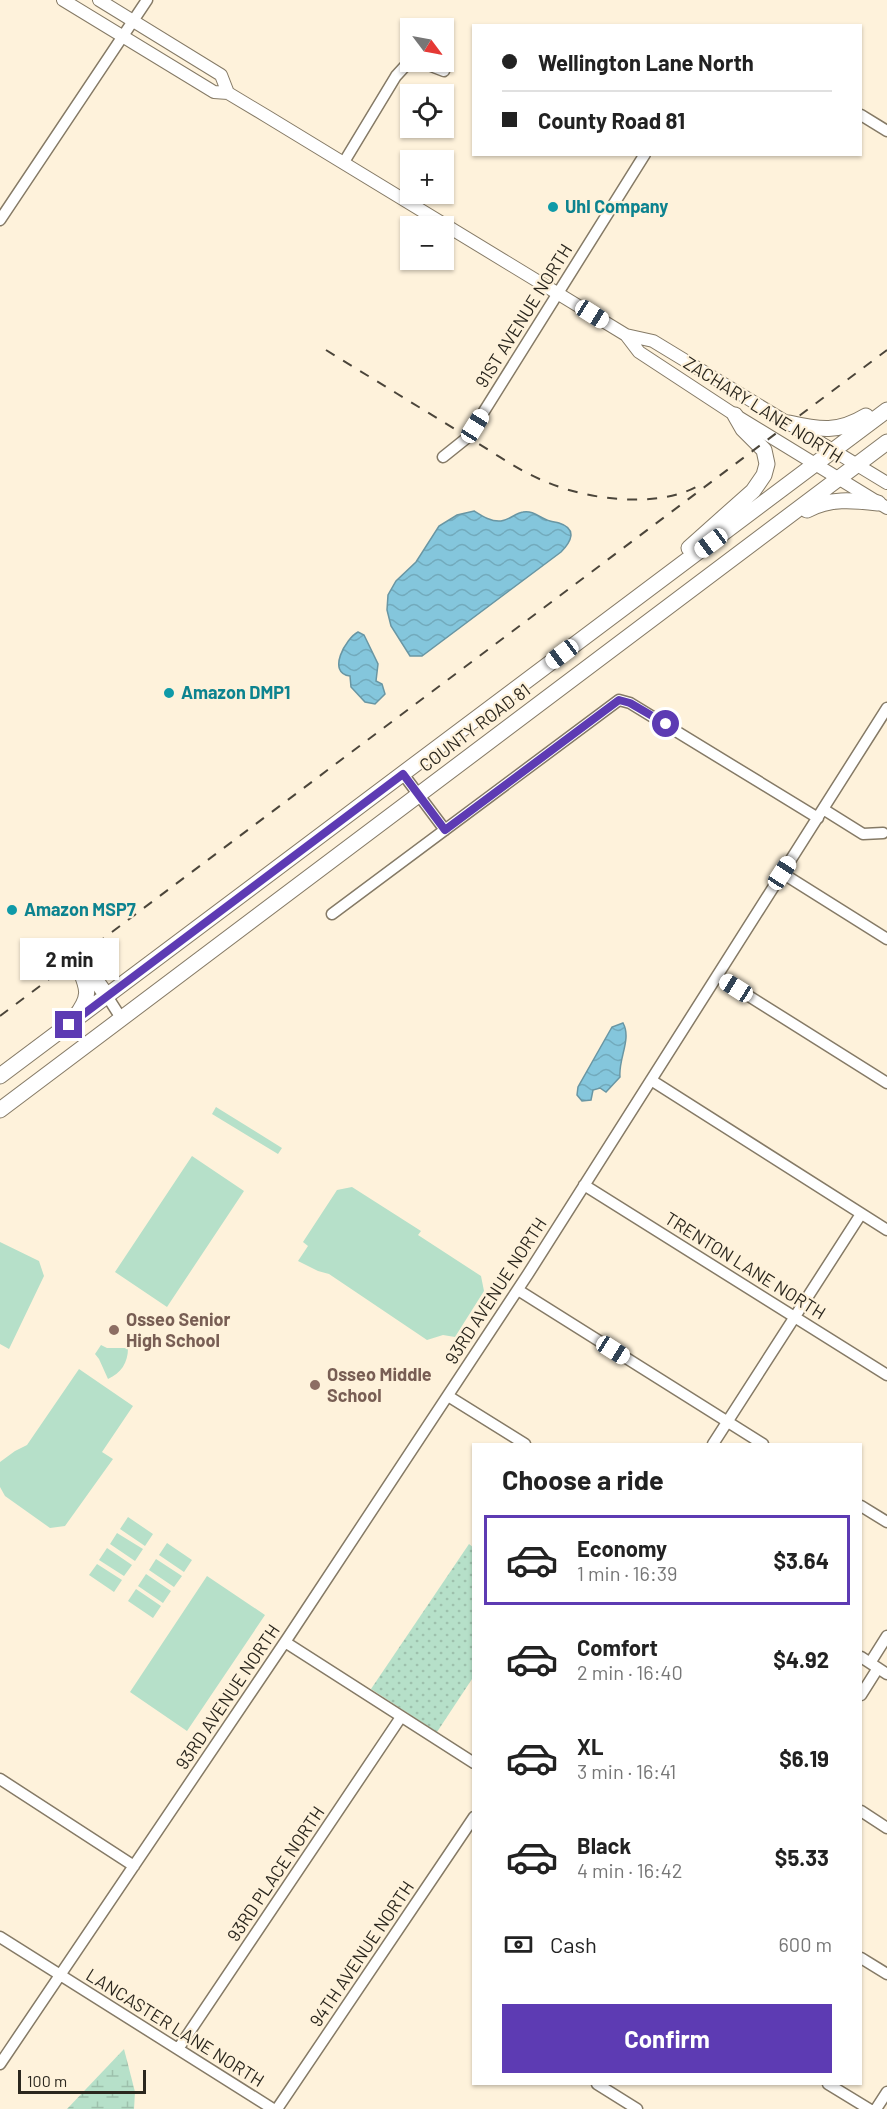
<!DOCTYPE html>
<html lang="en">
<head>
<meta charset="utf-8">
<style>
	body { margin:0; font-family:Barlow,sans-serif; background:#f2f2f2; color:#222; height:100vh; display:flex; flex-direction:column; font-size:22px; white-space:nowrap }
	* { box-sizing:border-box; margin:0 }
	p { font-size:20px; color:#767676 }
	.icon { flex:none; width:33px; height:33px; fill:none; stroke:currentColor; stroke-width:2; stroke-linecap:round; stroke-linejoin:round }
	.map { position:relative; flex:1; overflow:hidden }
	.sheet { position:absolute; left:472px; top:1443px; width:390px; height:642px; display:flex; flex-direction:column; background:#fff; border-radius:0px; box-shadow:0 2px 4px #0004 }
	.sheet>* { flex:none }
	.top-card { position:absolute; left:472px; top:24px; width:390px; height:132px; border-radius:0px; box-shadow:0 2px 4px #0004; display:grid; align-content:center; height:132px; padding:0 30px; background:#fff }
	.needle { width:39px; rotate:122deg }
	.buttons { position:absolute; left:400px; top:18px; display:grid; gap:12px }
	.buttons a { display:grid; place-items:center; width:54px; height:54px; border-radius:0px; background:#fff; box-shadow:0 2px 4px #0004; font-size:30px }
	.scale { position:absolute; left:18px; bottom:15px; width:128px; box-sizing:border-box; padding-left:6px; border:3px solid #2b271e; border-top:0; font-size:16px; line-height:21px; white-space:nowrap; color:#2b271e; -webkit-text-stroke:4px #fef2db; paint-order:stroke }
	.end { position:absolute; width:27px; height:27px; margin:-14px; border:8px solid #5d3bb3; background:#fff; box-shadow:0 0 0 3px #fff }
	.from { border-radius:50% }
	.bubble { position:absolute; height:42px; border-radius:0px; background:#fff; box-shadow:0 2px 4px #0004; font-size:20px; font-weight:700; line-height:42px; text-align:center }
	.car { position:absolute; width:18px; height:36px; margin:-18px -9px; border-radius:8px; box-shadow:0 0 4px 2px #0007; background:linear-gradient(#fff 24%,#345 0 40%,#fff 0 76%,#345 0 86%,#fff 0) }
	.top-card b { display:flex; align-items:center; gap:21px; height:57px; font-size:22px }
	.top-card b+b { border-top:2px solid #e0e0e0 }
	.top-card i { width:15px; height:15px; background:#222 }
	ul { padding:0; list-style:none }
	li { display:flex; align-items:center; gap:18px; height:90px; margin:0 12px 9px; padding:0 18px; border:3px solid transparent; border-radius:0px }
	li div { flex:1 }
	li b { display:block; font-size:22px }
	li em { font-style:normal; font-weight:700 }
	li.current { border-color:#5d3bb3 }
	li>.icon { width:54px; height:54px; stroke-width:1.5 }
	h2 { padding:0 30px; font-size:27px; line-height:72px }
	.pay { display:flex; align-items:center; gap:15px; height:66px; padding:0 30px; font-size:22px }
	.pay p { margin-inline-start:auto }
	.action { display:flex; gap:12px; margin-top:auto; padding:12px 30px }
	.action a { flex:1; height:69px; border-radius:0px; background:#5d3bb3; color:#fff; font-size:24px; font-weight:700; line-height:69px; text-align:center }
	.map>svg:first-child { display:block }
</style>
</head>
<body>
<div class="map">
<svg width="887" height="2109" viewBox="0 0 887 2109">
	<defs>
		<pattern id="wetland-marsh" width="20" height="14" patternUnits="userSpaceOnUse" patternTransform="scale(1.5)"><rect width="20" height="14" fill="#b6e0c9"/><path d="M1 5h8M5 5V1M11 12h8M15 12V8" fill="none" stroke="#9dc0ac"/></pattern>
		<pattern id="park-dots" width="8" height="8" patternUnits="userSpaceOnUse" patternTransform="scale(1.5)"><rect width="8" height="8" fill="#b6e0c9"/><path d="M2 2h.1M6 6h.1" fill="none" stroke="#9dc0ac" stroke-width="1.8" stroke-linecap="round"/></pattern>
		<pattern id="water-waves" width="16" height="10" patternUnits="userSpaceOnUse" patternTransform="scale(1.5)"><rect width="16" height="10" fill="#84c6dc"/><path d="M0 5q4-4 8 0t8 0" fill="none" stroke="#72aabc"/></pattern>
	</defs>
	<rect width="100%" height="100%" fill="#fef2db"/>
	<!-- green -->
	<path fill="#b6e0c9" d="M216,1107L282,1148L278,1154L212,1114Z
		M192,1156L244,1191L167,1307L115,1272Z
		M352,1187L421,1231L418,1235L481,1276L484,1291L455,1337L443,1335L427,1340L329,1274L318,1271L298,1261L308,1246L303,1242L337,1190Z
		M0,1242L39,1261L44,1276L9,1349L0,1344Z
		M101,1345L107,1348H128C128,1363 121,1373 108,1379L99,1359L95,1354Z
		M79,1369L133,1406L102,1452L113,1459L65,1526L50,1528L5,1496L0,1487V1462L15,1451L27,1445Z
		M128,1517L153,1534L145,1546L120,1529Z
		M117,1533L143,1549L135,1561L110,1544Z
		M167,1543L192,1560L184,1572L159,1555Z
		M107,1548L132,1565L124,1576L99,1560Z
		M156,1559L182,1576L174,1587L149,1570Z
		M97,1564L122,1580L114,1592L89,1575Z
		M146,1574L171,1591L163,1603L138,1586Z
		M207,1576L265,1615L187,1731L130,1692Z
		M136,1589L161,1606L153,1618L128,1601Z"/>
	<!-- wetland -->
	<path fill="url(#wetland-marsh)" d="M124,2049L135,2092L134,2109H67Z"/>
	<!-- park -->
	<path fill="url(#park-dots)" d="M469,1544L474,1548V1676L437,1732L371,1689Z"/>
	<!-- water -->
	<path fill="url(#water-waves)" stroke="#6996a3" stroke-width="1.5" d="M474,511C482,516 491,522 501,521C509,520 516,513 523,512C534,510 541,519 550,521C553,522 556,522 559,523C578,529 571,542 561,552L422,656H410L391,626L387,610L388,595L396,581L416,562L439,526L457,515Z
		M358,632L364,635L378,664L376,681L382,684L385,694L375,704L365,702L351,687L350,676C326,673 346,638 358,632Z
		M623,1023C632,1039 618,1059 620,1077L606,1092L600,1088L593,1090L591,1100L582,1101L577,1095L578,1087L612,1027Z"/>
	<g fill="none" stroke-linecap="round" stroke-linejoin="round">
		<!-- minor casing -->
		<g stroke="#857a66" stroke-width="13">
			<path id="minor" d="M421,62L444,71
				M861,115L887,131
				M344,162L396,76L407,64L414,62
				M0,220L147,0
				M443,457L468,437L645,154
				M403,774L445,830
				M823,809L863,834L883,833
				M782,873L887,939
				M332,914L619,700L630,703L818,818
				M717,976L887,1083
				M107,996L121,1018
				M651,1080L887,1230
				M584,1185L887,1375
				M518,1290L763,1444
				M448,1396L525,1444
				M713,1444L861,1214
				M861,1506L887,1522
				M285,1642L474,1763
				M861,1657L887,1674
				M870,1663L887,1636
				M861,1695L878,1668
				M0,1779L134,1866
				M861,1811L887,1828
				M0,1937L273,2109
				M861,1958L887,1974
				M178,2049L401,1717
				M0,2064L289,1636L528,1274L887,708
				M597,2084L637,2109
				M828,2084L869,2109
				M277,2109L474,1817
				M876,2109L887,2092"/>
		</g>
		<!-- major casing -->
		<g stroke="#857a66" stroke-width="14">
			<path id="major" d="M63,0L214,92L228,93L268,117L626,335L653,341L887,483
				M99,0L221,75L228,93
				M626,335L639,352L735,415L887,508"/>
		</g>
		<!-- highway casing -->
		<g stroke="#857a66" stroke-width="17">
			<path id="highway" d="M789,423C820,430 838,433 866,416
				M807,510C830,498 852,500 878,503
				M689,548L753,491L764,475L767,464L764,450L743,429L735,415
				M85,965L107,996
				M75,1017C95,992 85,985 76,959
				M0,1076L887,410
				M0,1110L887,442"/>
		</g>
		<!-- minor -->
		<use href="#minor" stroke="#fff" stroke-width="10"/>
		<!-- major -->
		<use href="#major" stroke="#fff" stroke-width="12"/>
		<!-- highway -->
		<use href="#highway" stroke="#fff" stroke-width="15"/>
		<!-- rail -->
		<path stroke="#4b453a" stroke-width="2" stroke-dasharray="10 10" stroke-linecap="butt" d="M326,350C373,379 419,407 466,436C493,452 520,472 549,483C590,500 656,508 696,487
			M0,1016L887,350"/>
	</g>
	<g fill="none" stroke-linecap="round" stroke-linejoin="round">
		<!-- route -->
		<path stroke="#5d3bb3" stroke-width="8" d="M69,1025L403,774L445,830L619,700L630,703L666,724"/>
	</g>
	<!-- markers -->
	<g fill="#0f9aa8" stroke="#fef2db" stroke-width="2">
		<circle cx="553" cy="207" r="6"/>
		<circle cx="169" cy="693" r="6"/>
		<circle cx="12" cy="910" r="6"/>
	</g>
	<g fill="#8d6e63" stroke="#fef2db" stroke-width="2">
		<circle cx="114" cy="1330" r="6"/>
		<circle cx="315" cy="1385" r="6"/>
	</g>
	<g text-anchor="middle" stroke-width="4.5" stroke-linejoin="round" paint-order="stroke">
		<!-- culture labels -->
		<g font-size="18" font-weight="bold" fill="#0d838f" stroke="#fef2db" text-anchor="start">
			<text x="565" y="213">Uhl Company</text>
			<text x="181" y="699">Amazon DMP1</text>
			<text x="24" y="916">Amazon MSP7</text>
		</g>
		<!-- street labels -->
		<g font-size="18" fill="#2b271e" stroke="#fef2db">
			<text transform="translate(524 316) rotate(-58)" y="6">91ST AVENUE NORTH</text>
			<text transform="translate(763 410) rotate(32)" y="6">ZACHARY LANE NORTH</text>
			<text transform="translate(475 728) rotate(-37)" y="6">COUNTY ROAD 81</text>
			<text transform="translate(745 1266) rotate(32)" y="6">TRENTON LANE NORTH</text>
			<text transform="translate(496 1291) rotate(-57)" y="6">93RD AVENUE NORTH</text>
			<text transform="translate(228 1697) rotate(-56)" y="6">93RD AVENUE NORTH</text>
			<text transform="translate(276 1874) rotate(-56)" y="6">93RD PLACE NORTH</text>
			<text transform="translate(362 1954) rotate(-56)" y="6">94TH AVENUE NORTH</text>
			<text transform="translate(175 2028) rotate(32)" y="6">LANCASTER LANE NORTH</text>
		</g>
		<!-- education labels -->
		<g font-size="18" font-weight="bold" fill="#785e54" stroke="#fef2db" text-anchor="start">
			<text x="126" y="1326">Osseo Senior<tspan x="126" dy="21">High School</tspan></text>
			<text x="327" y="1381">Osseo Middle<tspan x="327" dy="21">School</tspan></text>
		</g>
	</g>
</svg>
<div class="buttons">
<a><svg class="needle" viewBox="-14 -14 28 28"><path d="M0-13l5 13h-10z" fill="#e53935"/><path d="M0 13l5-13h-10z" fill="#767676"/></svg></a>
<a><svg class="icon" aria-label="locate" viewBox="0 0 24 24"><circle cx="12" cy="12" r="6"/><path d="M12 2v4M12 18v4M2 12h4M18 12h4"/></svg></a>
<a>+</a>
<a>−</a>
</div>
<div class="scale">100 m</div>
<i class="end from" style="left:666px;top:724px"></i>
<i class="end" style="left:69px;top:1025px"></i>
<div class="bubble" style="left:20px;top:938px;width:99px">2 min</div>
<i class="car" style="left:592px;top:314px;rotate:122deg"></i>
<i class="car" style="left:475px;top:426px;rotate:32deg"></i>
<i class="car" style="left:711px;top:543px;rotate:233deg"></i>
<i class="car" style="left:562px;top:654px;rotate:233deg"></i>
<i class="car" style="left:782px;top:873px;rotate:33deg"></i>
<i class="car" style="left:736px;top:988px;rotate:302deg"></i>
<i class="car" style="left:613px;top:1350px;rotate:122deg"></i>
<div class="top-card">
<b><i class="from"></i>Wellington Lane North</b>
<b><i></i>County Road 81</b>
</div>
<section class="sheet">
<h2>Choose a ride</h2>
<ul>
<li class="current"><svg class="icon" aria-label="car" viewBox="0 0 24 24"><path d="M5 17H2v-5l4-1 3-4h7l3 4 3 1v5h-3M9 17h6M6 11h13"/><circle cx="7" cy="17" r="2"/><circle cx="17" cy="17" r="2"/></svg><div><b>Economy</b><p>1 min · 16:39</p></div><em>$3.64</em></li>
<li><svg class="icon" aria-label="car" viewBox="0 0 24 24"><path d="M5 17H2v-5l4-1 3-4h7l3 4 3 1v5h-3M9 17h6M6 11h13"/><circle cx="7" cy="17" r="2"/><circle cx="17" cy="17" r="2"/></svg><div><b>Comfort</b><p>2 min · 16:40</p></div><em>$4.92</em></li>
<li><svg class="icon" aria-label="car" viewBox="0 0 24 24"><path d="M5 17H2v-5l4-1 3-4h7l3 4 3 1v5h-3M9 17h6M6 11h13"/><circle cx="7" cy="17" r="2"/><circle cx="17" cy="17" r="2"/></svg><div><b>XL</b><p>3 min · 16:41</p></div><em>$6.19</em></li>
<li><svg class="icon" aria-label="car" viewBox="0 0 24 24"><path d="M5 17H2v-5l4-1 3-4h7l3 4 3 1v5h-3M9 17h6M6 11h13"/><circle cx="7" cy="17" r="2"/><circle cx="17" cy="17" r="2"/></svg><div><b>Black</b><p>4 min · 16:42</p></div><em>$5.33</em></li>
</ul>
<div class="pay"><svg class="icon" aria-label="cash" viewBox="0 0 24 24"><path d="M3 7h18v10H3z"/><circle cx="12" cy="12" r="2"/></svg>Cash<p>600 m</p></div>
<div class="action"><a>Confirm</a></div>
</section>
</div>
</body>
</html>
